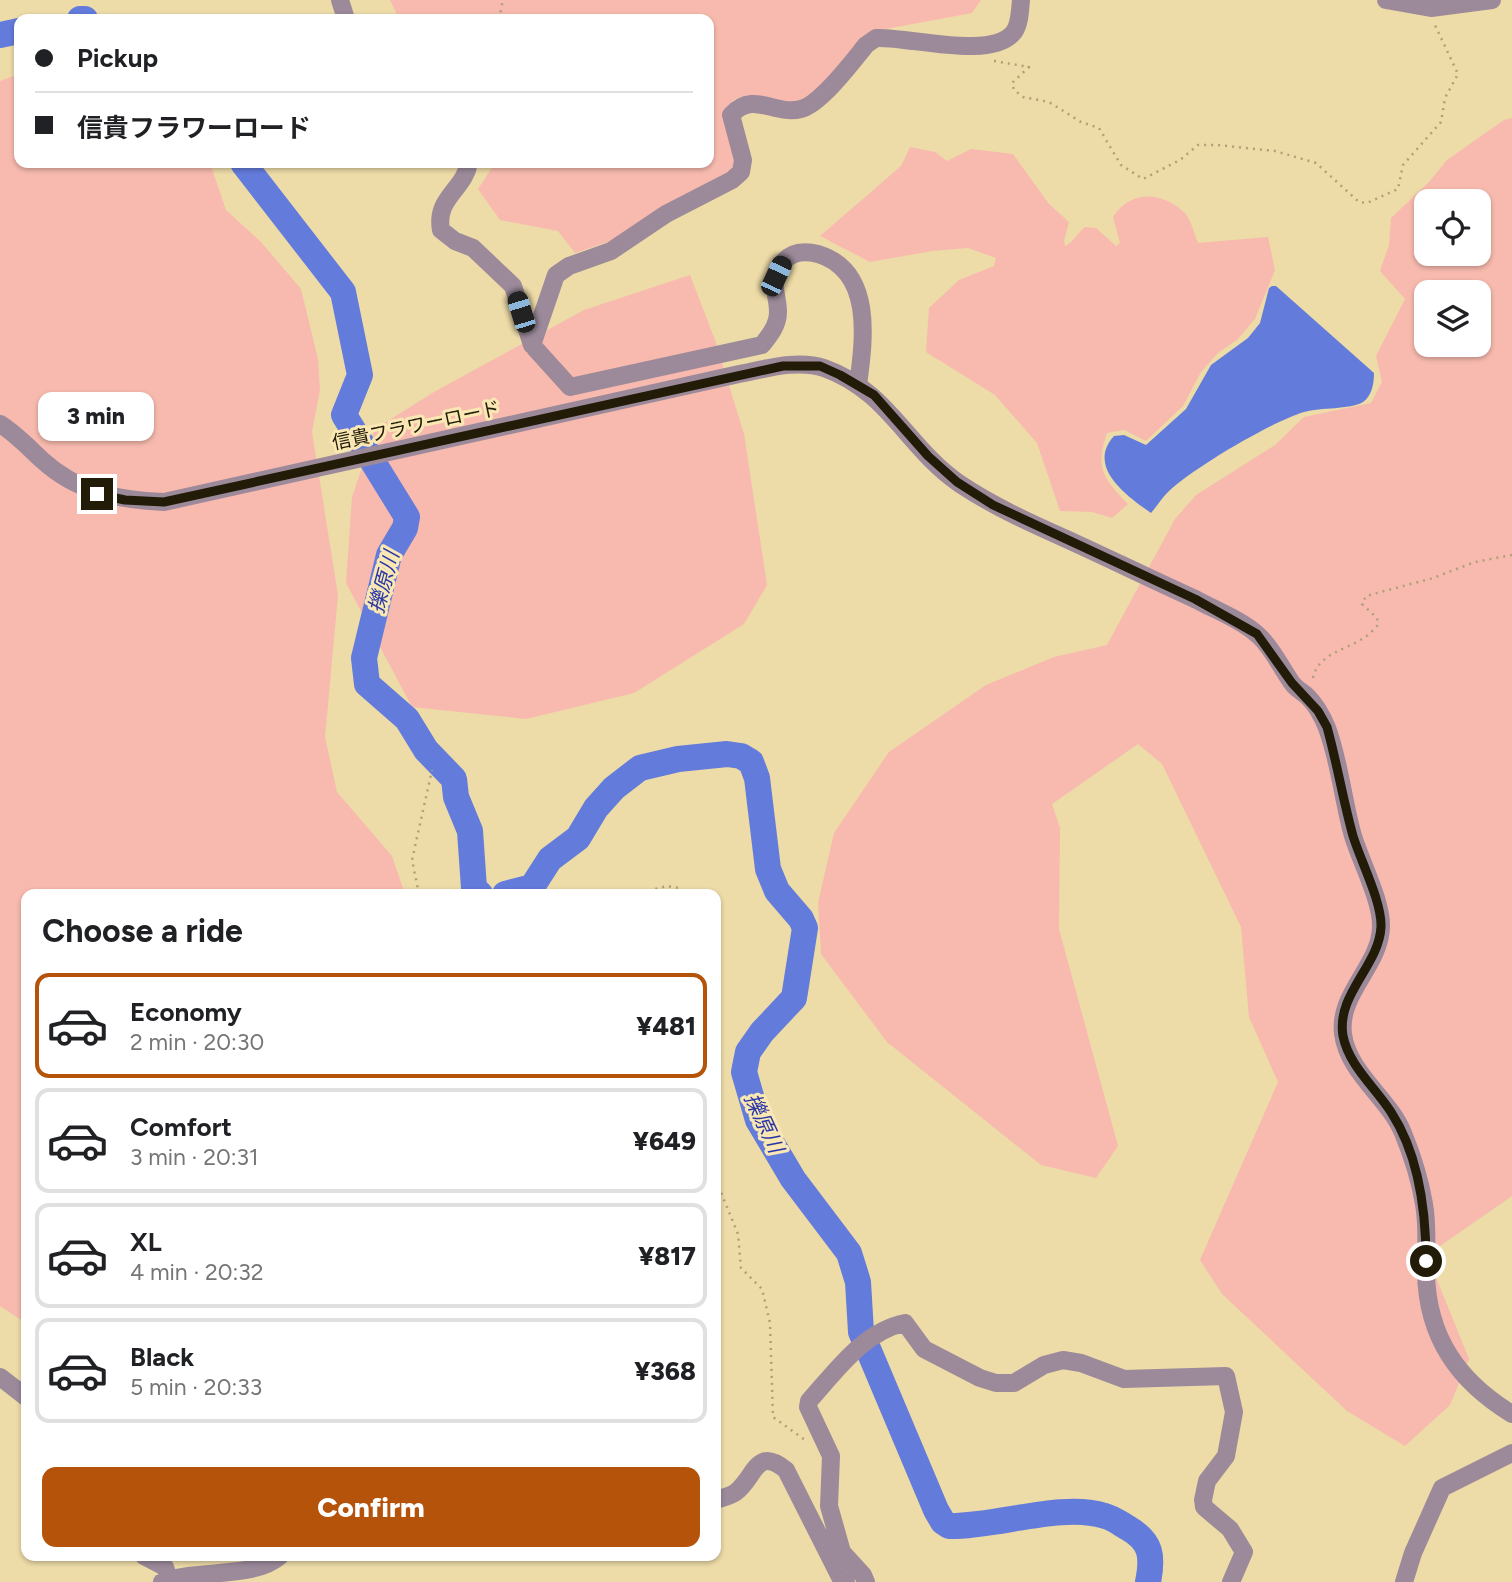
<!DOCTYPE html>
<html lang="en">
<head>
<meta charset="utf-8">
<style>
	body { margin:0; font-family:Figtree,"Noto Sans JP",sans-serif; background:#f2f2f2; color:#202124; height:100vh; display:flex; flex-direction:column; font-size:26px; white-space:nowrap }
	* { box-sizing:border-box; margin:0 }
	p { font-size:23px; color:#757577 }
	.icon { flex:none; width:38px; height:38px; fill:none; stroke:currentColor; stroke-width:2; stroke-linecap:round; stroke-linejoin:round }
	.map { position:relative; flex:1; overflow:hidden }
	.details { position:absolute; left:21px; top:889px; width:700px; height:672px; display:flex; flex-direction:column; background:#fff; border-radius:14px; box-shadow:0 2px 5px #0004 }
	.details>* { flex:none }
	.top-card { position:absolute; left:14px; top:14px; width:700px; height:154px; border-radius:14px; box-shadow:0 2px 5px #0004; display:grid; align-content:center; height:154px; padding:0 21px; background:#fff }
	.buttons { position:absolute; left:1414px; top:189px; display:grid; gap:14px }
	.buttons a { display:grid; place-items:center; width:77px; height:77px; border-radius:14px; background:#fff; box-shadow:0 2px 5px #0004; font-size:35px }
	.end { position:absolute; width:32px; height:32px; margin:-16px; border:9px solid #211b07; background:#fff; box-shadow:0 0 0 4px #fff }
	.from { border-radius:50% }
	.bubble { position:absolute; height:49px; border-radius:14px; background:#fff; box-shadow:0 2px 5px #0004; font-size:23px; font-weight:800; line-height:49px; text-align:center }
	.car { position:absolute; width:21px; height:42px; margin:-21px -10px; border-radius:9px; box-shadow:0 0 5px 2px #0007; background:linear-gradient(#222 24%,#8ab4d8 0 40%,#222 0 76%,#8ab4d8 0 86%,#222 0) }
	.top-card b { display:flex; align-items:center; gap:24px; height:66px; font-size:26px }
	.top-card b+b { border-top:2px solid #e0e0e0 }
	.top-card i { width:18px; height:18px; background:#202124 }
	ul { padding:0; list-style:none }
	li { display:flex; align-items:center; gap:21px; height:105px; margin:0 14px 10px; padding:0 7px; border:4px solid #e0e0e0; border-radius:14px }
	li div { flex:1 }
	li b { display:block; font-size:26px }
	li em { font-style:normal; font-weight:800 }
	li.on { border-color:#b45309 }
	li>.icon { width:63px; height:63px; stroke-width:1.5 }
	h2 { padding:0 21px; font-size:32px; line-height:84px }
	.cta { display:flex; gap:14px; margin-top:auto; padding:14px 21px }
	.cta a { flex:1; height:80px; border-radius:14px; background:#b45309; color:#fff; font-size:28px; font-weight:800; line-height:80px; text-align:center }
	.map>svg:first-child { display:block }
</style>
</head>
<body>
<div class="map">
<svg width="1512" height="1582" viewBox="0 0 1512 1582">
	<rect width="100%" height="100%" fill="#eddba8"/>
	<!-- green -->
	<path fill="#f8baae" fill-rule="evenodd" d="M390,0H981L972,13L880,30L809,99L789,106L768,103L749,95L735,99L727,107L738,160L733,174L628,235L575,253L558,231L500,220L478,189L495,163H709V19H399Z
		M19,74V163H210L226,210L261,242L301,289L318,359L320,390L312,432L338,595L325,737L337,792L392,856L405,894H26V1157L23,1213L26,1217V1323L0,1306V81Z
		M1512,118V1196L1427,1255L1469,1359L1450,1405L1405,1446L1347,1411L1222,1294L1200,1260L1278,1082L1249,1017L1241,927L1162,764L1138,744L1052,804L1060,828L1059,929L1118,1146L1096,1178L1041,1165L887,1042L821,954L818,903L834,833L889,752L986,685L1054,657L1107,645L1175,519L1196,495L1275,445L1304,417L1371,403L1382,382L1376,356L1405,299L1380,271L1389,245L1391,218L1429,182L1447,160L1504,120ZM1426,201H1479V254H1426ZM1426,292H1479V345H1426Z
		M910,147L935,152L947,161L971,149L1013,154L1049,204L1069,222L1064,241L1065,246C1074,242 1077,233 1085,227L1096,228L1116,246L1120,243L1113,217C1131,190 1161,191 1185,213C1191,219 1194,234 1198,243L1268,237L1275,270L1255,319L1237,340L1218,353L1201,372L1183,406L1146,441L1124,430L1107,433C1095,469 1103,478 1128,504L1112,518L1092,512L1060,511L1037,443L995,395L926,352L929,308L959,280L994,266L996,258L968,248L932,251L870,262L820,236L901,166Z
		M690,275L715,340L744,434L767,585L744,624L634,693L526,719L412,707L346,583L352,497L375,429L434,392L584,310Z"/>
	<!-- water -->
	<path fill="#637bdb" d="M1272,286H1276L1374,373C1374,383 1372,396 1363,402C1349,410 1321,407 1304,412C1271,422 1193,468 1168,492C1162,498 1157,506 1151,513C1127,496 1086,467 1114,436L1124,435L1146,445L1186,409L1211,365L1248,338L1260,323L1269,288Z"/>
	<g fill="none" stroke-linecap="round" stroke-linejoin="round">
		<!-- river -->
		<path stroke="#637bdb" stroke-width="26" d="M80,19H85
			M0,35L19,31
			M243,163L343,292L360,375L344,415L407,517L405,528L389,555L364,658L367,684L407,719L426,750L454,779L456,797L470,831L474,888L480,894
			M505,894L532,887L550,859L578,838L596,808L614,788L640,768L678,759L727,754L741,756L751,762L757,778L768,869L777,891L801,919L805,928L794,998L762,1032L748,1052L744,1072L758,1120L793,1179L849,1253L858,1282L861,1332L936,1510L943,1522L949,1526C996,1527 1062,1502 1105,1516C1113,1518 1121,1524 1128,1528C1152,1542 1153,1557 1148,1582"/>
		<!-- path -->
		<path stroke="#afa077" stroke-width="2.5" stroke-dasharray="2 5" stroke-linecap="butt" d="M499,19L503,0
			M994,61L1029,67L1012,83L1014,90L1023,97L1049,102L1081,122L1099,128L1121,165L1143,179L1180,160L1198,145H1217L1275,151L1316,163L1359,202L1367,203L1398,189L1403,165L1441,122L1445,98L1458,74L1434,23
			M1313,678C1318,653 1347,650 1365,637C1370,634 1374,629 1378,625L1377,618L1362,604L1366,596L1433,578L1475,562L1512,555
			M419,894L412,860L432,770
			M635,894L667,886L679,888L684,894
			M716,1180L738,1234L741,1268L762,1289L770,1323L773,1417L805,1440"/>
		<!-- minor -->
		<path stroke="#9c8a9a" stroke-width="18" d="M340,0L346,19
			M1386,0L1431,8L1492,0
			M469,163C464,190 435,198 441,230L455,241L473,248L513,286L532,345L570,387L762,345C770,335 778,325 778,312C778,292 767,280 784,261C793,251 806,251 818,254C874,271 864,340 858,385
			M532,345L556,275L569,266L611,251L666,214L732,180L741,172L743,160L731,115C754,90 774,116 801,109C821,104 853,61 866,45L876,38C908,36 991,61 1014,32C1020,24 1020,9 1021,0
			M1195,599C1215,610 1242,620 1259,636C1273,649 1281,668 1292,683C1296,689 1303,692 1308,697C1316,705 1323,718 1327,728C1340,763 1343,801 1353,836C1361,862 1382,902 1381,927C1380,966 1338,993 1343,1034C1348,1073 1389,1098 1403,1133C1412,1155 1420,1180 1424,1204C1428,1226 1426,1250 1426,1272C1427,1337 1458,1381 1512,1414
			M0,1377L26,1397
			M716,1500C722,1498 731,1496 736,1492C756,1476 756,1446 786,1470L840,1577L846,1582
			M144,1556L165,1567L169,1579
			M162,1582C196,1569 254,1579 280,1556
			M866,1582L863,1575L842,1552L829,1506L831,1456L808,1407L809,1401C836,1371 864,1331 905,1323L924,1349L980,1378L996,1383H1014L1044,1365L1063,1360L1081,1363L1124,1379L1226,1376L1234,1412L1226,1456L1207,1481L1203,1500L1204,1507L1230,1529L1244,1552L1231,1582
			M1404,1582L1413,1553L1442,1488L1512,1453"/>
		<!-- tertiary -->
		<path stroke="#9c8a9a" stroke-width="18" d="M0,424C16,434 28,447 42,460C77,492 117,500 164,502L739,374C765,369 798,359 824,368C889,391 907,448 960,484C993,506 1028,522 1064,538C1108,558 1151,579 1195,599"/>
	</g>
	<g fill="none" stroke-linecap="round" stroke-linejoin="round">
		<!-- route -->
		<path stroke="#211b07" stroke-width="9" d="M97,494L125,500L164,502L783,366H820L840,375L874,395L928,456L957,482L993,505L1195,599L1257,634L1292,683L1318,711L1327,727C1337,763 1343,800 1353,836C1361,862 1382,902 1381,927C1379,966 1336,994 1343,1036C1349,1066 1375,1087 1391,1112C1419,1155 1426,1210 1426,1261"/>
	</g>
	<g text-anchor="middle" stroke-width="6" stroke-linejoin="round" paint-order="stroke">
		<!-- street labels -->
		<g font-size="19" fill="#211b07" stroke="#fae8b4">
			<text transform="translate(416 425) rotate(-12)" y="7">信貴フラワーロード</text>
		</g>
		<!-- water labels -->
		<g font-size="21" font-style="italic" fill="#2a37a7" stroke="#fae8b4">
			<text transform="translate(384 582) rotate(-75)" y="7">擽原川</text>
			<text transform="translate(764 1123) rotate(65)" y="7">擽原川</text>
		</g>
	</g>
</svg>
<div class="buttons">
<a><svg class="icon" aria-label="locate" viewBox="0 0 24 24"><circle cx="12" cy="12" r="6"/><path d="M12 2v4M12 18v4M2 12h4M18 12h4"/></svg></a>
<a><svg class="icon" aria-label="layers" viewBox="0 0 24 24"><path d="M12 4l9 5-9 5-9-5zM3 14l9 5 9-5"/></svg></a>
</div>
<i class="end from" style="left:1426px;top:1261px"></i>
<i class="end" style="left:97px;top:494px"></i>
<div class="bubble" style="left:38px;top:392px;width:116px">3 min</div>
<i class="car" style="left:776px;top:276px;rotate:25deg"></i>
<i class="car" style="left:521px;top:312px;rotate:343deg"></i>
<div class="top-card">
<b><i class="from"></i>Pickup</b>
<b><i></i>信貴フラワーロード</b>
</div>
<section class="details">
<h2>Choose a ride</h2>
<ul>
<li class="on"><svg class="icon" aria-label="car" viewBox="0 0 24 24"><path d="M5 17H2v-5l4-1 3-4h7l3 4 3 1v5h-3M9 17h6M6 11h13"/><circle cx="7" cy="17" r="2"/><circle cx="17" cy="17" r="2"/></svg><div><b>Economy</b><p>2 min · 20:30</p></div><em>¥481</em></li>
<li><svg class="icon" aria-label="car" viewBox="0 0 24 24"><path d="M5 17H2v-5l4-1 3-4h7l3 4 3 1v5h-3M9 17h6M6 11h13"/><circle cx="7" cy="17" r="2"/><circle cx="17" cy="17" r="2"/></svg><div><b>Comfort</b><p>3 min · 20:31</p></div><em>¥649</em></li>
<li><svg class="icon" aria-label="car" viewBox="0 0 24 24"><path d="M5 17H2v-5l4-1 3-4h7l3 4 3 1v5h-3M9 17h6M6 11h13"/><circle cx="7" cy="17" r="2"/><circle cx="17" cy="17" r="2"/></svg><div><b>XL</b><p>4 min · 20:32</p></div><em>¥817</em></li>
<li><svg class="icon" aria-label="car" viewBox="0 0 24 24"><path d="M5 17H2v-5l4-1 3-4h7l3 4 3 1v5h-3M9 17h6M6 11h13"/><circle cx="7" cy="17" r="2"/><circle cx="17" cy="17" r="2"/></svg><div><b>Black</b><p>5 min · 20:33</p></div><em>¥368</em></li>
</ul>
<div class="cta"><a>Confirm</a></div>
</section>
</div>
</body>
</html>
